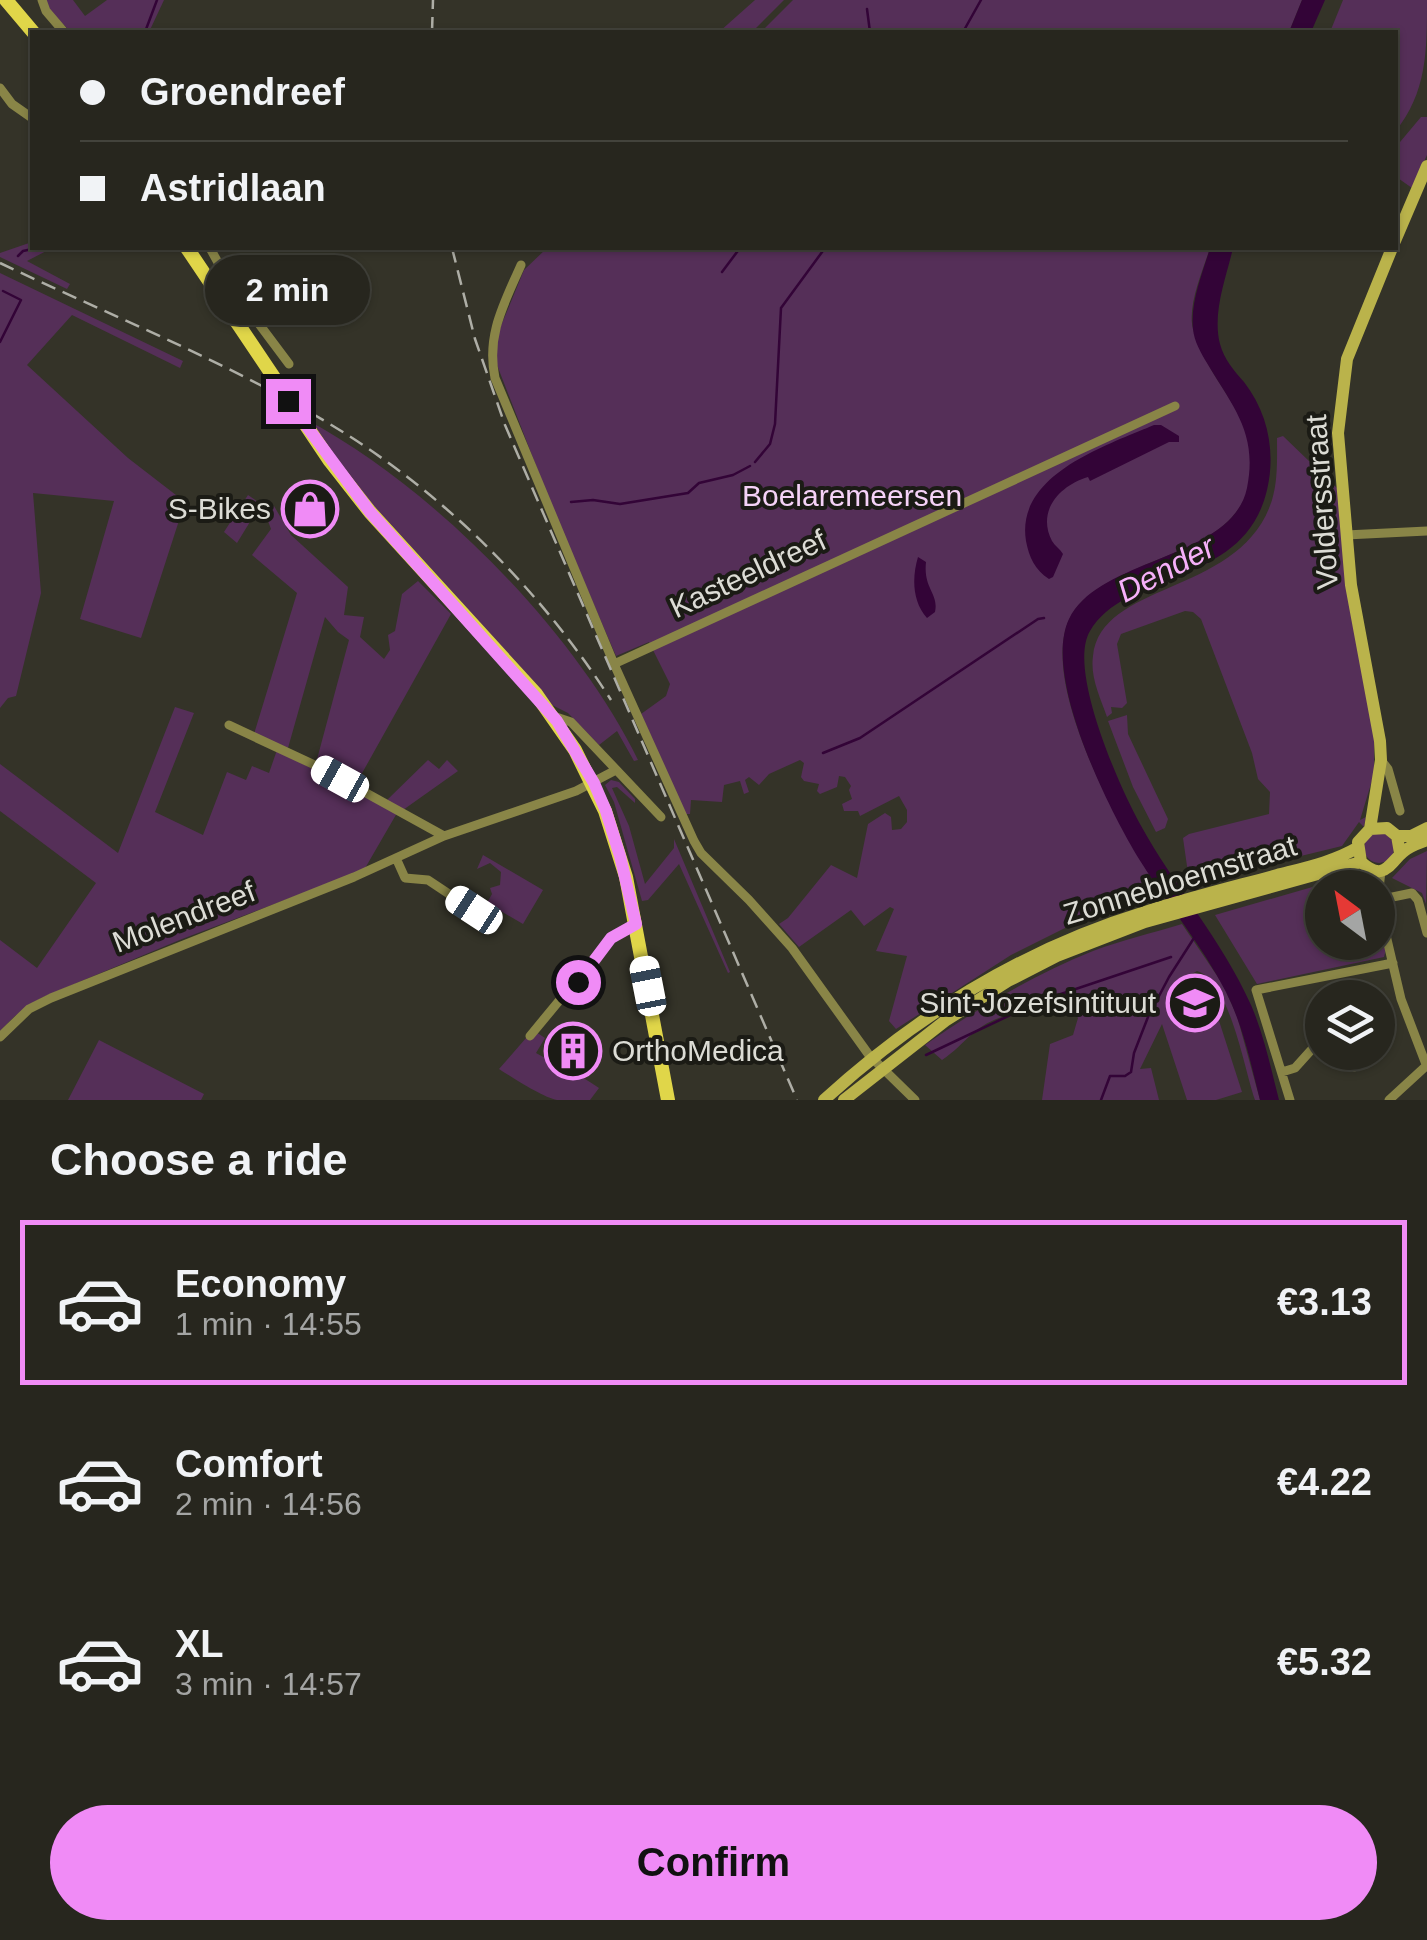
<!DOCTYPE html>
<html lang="en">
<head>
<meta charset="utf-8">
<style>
	body { margin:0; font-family:Arial,sans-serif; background:#33322b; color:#f1f3f6; height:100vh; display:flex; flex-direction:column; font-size:38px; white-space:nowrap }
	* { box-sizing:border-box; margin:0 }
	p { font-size:32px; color:#a4a5a4 }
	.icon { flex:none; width:55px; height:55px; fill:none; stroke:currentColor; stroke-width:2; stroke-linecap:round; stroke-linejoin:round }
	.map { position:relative; height:1100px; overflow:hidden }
	.sheet { display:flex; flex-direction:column; background:#27261e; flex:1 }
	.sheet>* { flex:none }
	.banner { position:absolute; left:30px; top:30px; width:1368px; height:220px; border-radius:0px; box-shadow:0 2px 8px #0004,0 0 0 2px #43433c; display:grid; align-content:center; height:220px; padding:0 50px; background:#27261e }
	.needle { width:65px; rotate:328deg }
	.fabs { position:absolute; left:1305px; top:870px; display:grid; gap:20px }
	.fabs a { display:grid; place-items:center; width:90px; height:90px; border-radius:50%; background:#27261e; box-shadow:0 2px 8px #0004,0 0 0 2px #43433c; font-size:50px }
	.end { position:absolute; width:45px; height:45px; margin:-22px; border:12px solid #f08bf6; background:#111; box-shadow:0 0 0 5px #111 }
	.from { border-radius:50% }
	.bubble { position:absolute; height:70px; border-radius:35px; background:#27261e; box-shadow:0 2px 8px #0004,0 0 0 2px #43433c; font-size:32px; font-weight:600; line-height:70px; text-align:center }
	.car { position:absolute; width:30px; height:60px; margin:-30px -15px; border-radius:12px; box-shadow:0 0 8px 2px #0007; background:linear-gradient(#fff 24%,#345 0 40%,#fff 0 76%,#345 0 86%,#fff 0) }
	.banner b { display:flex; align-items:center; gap:35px; height:95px; font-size:38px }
	.banner b+b { border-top:2px solid #43433c }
	.banner i { width:25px; height:25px; background:#f1f3f6 }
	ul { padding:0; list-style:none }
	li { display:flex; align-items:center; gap:30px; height:165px; margin:0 20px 15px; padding:0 30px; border:5px solid transparent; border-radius:0px }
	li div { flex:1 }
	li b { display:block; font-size:38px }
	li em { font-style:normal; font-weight:600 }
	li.active { border-color:#f08bf6 }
	li>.icon { width:90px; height:90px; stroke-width:1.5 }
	h2 { padding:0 50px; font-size:45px; line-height:120px }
	.action { display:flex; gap:20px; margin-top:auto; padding:20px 50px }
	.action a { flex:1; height:115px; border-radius:60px; background:#f08bf6; color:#111; font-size:40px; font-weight:600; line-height:115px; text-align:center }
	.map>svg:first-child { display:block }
</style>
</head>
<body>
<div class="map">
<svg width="1427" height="1100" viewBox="0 0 1427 1100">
	<rect width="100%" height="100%" fill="#343328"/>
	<!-- green -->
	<path fill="#552f58" d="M46,0H73L85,16L107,0H164L149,32H71L50,11Z
		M755,0H784L752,32H719Z
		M793,0H1302L1289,32H761Z
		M1343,0H1427C1427,52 1427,92 1395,132V32H1330Z
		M1421,117H1427V155L1412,188L1395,176V148Z
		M32,242V248H52L27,261L70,284L67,289L0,257V253Z
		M547,248H1210C1203,270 1187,306 1193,329C1209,389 1267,419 1247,491C1234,536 1175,551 1138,568C1114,579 1084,592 1071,616C1035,680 1123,834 1159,890L1095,913L1011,955L896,1029L889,1021L907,956L876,951L894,909L890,907L864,926L851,910L799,947L779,924L788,918L831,865L857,878L868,824L885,813L891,817L892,830L901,829L907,822V810L899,796L860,816L858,811H844L842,804L852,799L849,790L851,786L845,777L839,776L837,787L820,794L817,791L819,784L804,781L801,777L804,763L800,760L769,774L759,785L749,777L745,780L749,792L744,794L740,781L724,785L722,802L691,800L690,814H685L641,714L666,696L670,684L649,642L616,656L554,512L497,365V335L508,309L524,270Z
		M0,273L183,361L180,368L72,315L27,365L128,458L185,502L141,638L80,619L114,501L33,493L41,593L16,696L8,698L0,708Z
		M307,420C433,487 575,631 638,760L634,761L617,731L599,745L568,713L552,705L379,514Z
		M1283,436L1337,488L1374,736V774L1360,820L1366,817L1364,827L1359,822L1342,846L1194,882L1187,866L1183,838L1189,834L1269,814L1270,792L1258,779L1252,753L1201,619L1193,612L1185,611L1121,634L1117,644L1127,703L1122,708L1111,707L1112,713L1107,717C1100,697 1090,677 1093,656C1101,580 1242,596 1272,500C1278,480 1277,459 1277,438Z
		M248,495L261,504L237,543L224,532Z
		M274,506L291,535L348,587L344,615L364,617L360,637L384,659L390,650L388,635L395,631L402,594L418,581L451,614L356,784L316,763L349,640L338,632L325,617L288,748L254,734L297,593L252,555L271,529L265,513Z
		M175,707L194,713L155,812L203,835L227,772L246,780L252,766L269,773L277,750L397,813L364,870L182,939L41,998L15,1016L0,1031V940L37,968L96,883L0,811V764L118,853Z
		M1127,715L1128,734L1168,819L1165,828L1156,832L1133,787L1108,721Z
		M428,760L439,769L447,760L458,771L403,810L386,801Z
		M611,780L619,782L635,799V803L617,787L612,788L629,826L645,884L674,848V839L730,972L728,973L679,864L648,900L642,901L614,802L605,785Z
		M1364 848a15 15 0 1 1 30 0a15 15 0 1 1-30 0Z
		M1427,851L1426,904L1422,893L1392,878L1410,859Z
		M483,855L543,890L523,924L487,903L492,894L490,888L500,885L501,872L490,863L477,869Z
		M1347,877L1358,878L1366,887L1322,888V942H1378V926L1386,949L1384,957L1257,984L1215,915Z
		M1182,924L1222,983L1237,1016L1260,1100H1255C1244,1069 1230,981 1197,971L1188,976L1167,1013L1212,999L1242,1092L1216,1100H1187L1162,1024L1140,1069L1151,1068L1159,1100H1042L1050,1044L1073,1035L1078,1018L1070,1007C1039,1006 996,1012 972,1034C962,1043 954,1052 942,1060L925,1045C978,1008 1033,975 1093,951C1122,940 1153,933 1182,924Z
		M533,1030L545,1038L536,1053C558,1065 579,1074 599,1088L590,1100C580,1100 567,1100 557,1100C544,1098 511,1077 499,1069Z
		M99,1040L204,1094L201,1100H68Z"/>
	<!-- water -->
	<path fill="#330437" d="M1302,0H1325L1311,32H1289Z
		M1210,248H1233C1226,278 1212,313 1220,344C1224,359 1234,371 1244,382C1268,413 1276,452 1267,490C1244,588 1128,568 1090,631C1067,669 1119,786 1140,824C1174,886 1222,940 1251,1005C1264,1035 1271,1069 1279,1100H1260C1251,1064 1243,1026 1226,992C1202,945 1167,904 1139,859C1108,808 1042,676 1069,619C1099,557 1232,560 1247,488C1258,433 1233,407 1207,363C1201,353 1194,341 1193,329C1190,302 1203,272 1210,248Z
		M1154,425H1161L1179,436V442H1169L1090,481L1088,477C1061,485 1036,510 1052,541C1055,546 1060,549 1063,554L1053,577L1049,579C1035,570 1029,557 1026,541C1015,474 1108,445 1154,425Z
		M918,557L926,562C923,589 939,593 935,612L927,618C912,601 912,577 918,557Z"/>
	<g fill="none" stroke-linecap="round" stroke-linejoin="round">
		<!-- stream -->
		<path stroke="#330437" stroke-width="2.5" d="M867,9L870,32
			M145,32L157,0
			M963,32L981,0
			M18,256L23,251L37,248
			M722,272L740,248
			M0,342L21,300L3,291
			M755,462L770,444L775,424L781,308L825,248
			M571,502L593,500L620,504L688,493L699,483L733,475L750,466
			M823,753L860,738L1038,619L1044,618
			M926,1055L1040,1001L1171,957
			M1101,1100L1110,1076H1125L1131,1072L1134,1053L1148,1017L1169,977L1194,938"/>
		<!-- street -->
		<path stroke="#898547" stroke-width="9" d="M42,0L46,11L64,32
			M0,88L12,104L32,118
			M210,248L232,288L289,364
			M521,265C504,304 486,335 495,378L614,664L694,841L701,853L749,900L792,948L869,1055L915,1100
			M1346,535L1427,531
			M614,664L1175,406
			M553,716L571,722L661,817
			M229,725L319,767L444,836
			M1381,760L1388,769L1400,811
			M396,858L405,878L428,880L473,910
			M1378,898L1381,871
			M1378,900L1412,893L1418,900L1427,933
			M1378,901L1401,999L1427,1067
			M1378,1007L1385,1004
			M1322,1024V1031
			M530,1036L611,938L636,924
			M0,1037L29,1009L51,998L354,877L444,836L576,791L614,771
			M1337,1052L1354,1067L1361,1062L1359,1052
			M1282,1072L1295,1068L1322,1038
			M1290,1100L1256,990L1393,963
			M1389,1100L1426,1066"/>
		<!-- secondary -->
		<path stroke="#bab34b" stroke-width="12" d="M1395,241L1427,166
			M1370,829L1381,760L1380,741L1351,585L1338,433L1347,359L1392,248
			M1397,836H1411L1427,828
			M1400,853L1397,836L1387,828L1370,829L1358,842L1361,862C1384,882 1388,865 1403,852C1409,846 1419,843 1427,840
			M824,1100C917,1015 1024,949 1145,912C1188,898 1233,887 1277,875C1304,868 1333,862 1357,848
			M844,1100L945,1021L1008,981L1057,956L1145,922L1361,862"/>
		<!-- primary -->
		<path stroke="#e0d649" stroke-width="14" d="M6,0L33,32
			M187,248L330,461L370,512L536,694L575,750L605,811L626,877L668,1100"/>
		<!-- rail -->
		<path stroke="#aeaea6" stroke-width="2.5" stroke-dasharray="15 8" stroke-linecap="butt" d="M432,32L433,0
			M452,248L475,339L505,425L797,1100
			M0,263C114,317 240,367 346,434C453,502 543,594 611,700"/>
	</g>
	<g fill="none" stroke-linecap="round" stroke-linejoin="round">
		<!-- route -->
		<path stroke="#f08bf6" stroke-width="12" d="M288,401L370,512L557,721L594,783L606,811L620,856L636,924L611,938L578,982"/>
	</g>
	<!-- icons -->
	<defs>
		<g id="shop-ring" transform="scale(2.875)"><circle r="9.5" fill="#1b1b15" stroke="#f08bf6" stroke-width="1.5"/><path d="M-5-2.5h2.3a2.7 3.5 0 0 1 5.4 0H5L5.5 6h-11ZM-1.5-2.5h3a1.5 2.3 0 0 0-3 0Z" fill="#f08bf6"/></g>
		<g id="school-ring" transform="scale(2.875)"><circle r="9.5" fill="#1b1b15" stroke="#f08bf6" stroke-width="1.5"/><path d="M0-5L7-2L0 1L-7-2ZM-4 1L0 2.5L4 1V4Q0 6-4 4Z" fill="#f08bf6"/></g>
		<g id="building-ring" transform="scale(2.875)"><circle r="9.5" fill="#1b1b15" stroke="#f08bf6" stroke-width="1.5"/><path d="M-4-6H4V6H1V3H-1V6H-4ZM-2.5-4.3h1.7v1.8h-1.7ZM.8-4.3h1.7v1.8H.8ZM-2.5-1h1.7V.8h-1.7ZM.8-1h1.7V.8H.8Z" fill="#f08bf6"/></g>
	</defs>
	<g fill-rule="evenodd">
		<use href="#shop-ring" x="310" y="509"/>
		<use href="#school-ring" x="1195" y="1003"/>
		<use href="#building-ring" x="573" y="1051"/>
	</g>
	<g text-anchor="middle" stroke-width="8" stroke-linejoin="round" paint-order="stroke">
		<!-- park labels -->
		<g font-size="30" fill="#f5d2f7" stroke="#1b1b15">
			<text x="852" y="506">Boelaremeersen</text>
		</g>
		<!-- street labels -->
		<g font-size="30" fill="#dcdcd5" stroke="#1b1b15">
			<text transform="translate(1322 502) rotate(-94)" y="10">Voldersstraat</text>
			<text transform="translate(748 574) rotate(-25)" y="10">Kasteeldreef</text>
			<text transform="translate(1180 880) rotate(-17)" y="10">Zonnebloemstraat</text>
			<text transform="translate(184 917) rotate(-21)" y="10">Molendreef</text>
		</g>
		<!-- poi labels -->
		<g font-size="30" fill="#dcdcd5" stroke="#1b1b15" text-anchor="end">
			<text x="271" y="519">S-Bikes</text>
			<text x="1156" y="1013">Sint-Jozefsintituut</text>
			<text x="612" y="1061" text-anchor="start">OrthoMedica</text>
		</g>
		<!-- water labels -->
		<g font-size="32" font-style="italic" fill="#f6b0f9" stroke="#1b1b15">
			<text transform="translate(1166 569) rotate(-28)" y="11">Dender</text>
		</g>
	</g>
</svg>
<div class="fabs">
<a><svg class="needle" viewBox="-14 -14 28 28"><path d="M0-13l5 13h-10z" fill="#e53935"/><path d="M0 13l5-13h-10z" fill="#a4a5a4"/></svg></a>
<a><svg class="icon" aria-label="layers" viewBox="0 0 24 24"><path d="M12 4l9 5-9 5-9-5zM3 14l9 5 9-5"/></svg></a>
</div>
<i class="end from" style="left:578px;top:982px"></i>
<i class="end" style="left:288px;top:401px"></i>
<div class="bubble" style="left:205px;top:255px;width:165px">2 min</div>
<i class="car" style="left:340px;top:779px;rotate:299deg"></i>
<i class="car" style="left:474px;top:910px;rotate:303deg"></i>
<i class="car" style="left:648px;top:986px;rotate:349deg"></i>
<div class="banner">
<b><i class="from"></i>Groendreef</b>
<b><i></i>Astridlaan</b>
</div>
</div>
<section class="sheet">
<h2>Choose a ride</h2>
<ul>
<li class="active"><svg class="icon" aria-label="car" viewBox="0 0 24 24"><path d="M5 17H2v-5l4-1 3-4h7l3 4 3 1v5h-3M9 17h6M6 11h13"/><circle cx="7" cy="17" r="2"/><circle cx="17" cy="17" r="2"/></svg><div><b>Economy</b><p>1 min · 14:55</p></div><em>€3.13</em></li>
<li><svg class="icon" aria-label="car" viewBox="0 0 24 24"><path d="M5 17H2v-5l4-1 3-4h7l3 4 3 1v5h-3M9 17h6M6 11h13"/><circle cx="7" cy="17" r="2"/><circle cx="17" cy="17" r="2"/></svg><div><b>Comfort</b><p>2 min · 14:56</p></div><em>€4.22</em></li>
<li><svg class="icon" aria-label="car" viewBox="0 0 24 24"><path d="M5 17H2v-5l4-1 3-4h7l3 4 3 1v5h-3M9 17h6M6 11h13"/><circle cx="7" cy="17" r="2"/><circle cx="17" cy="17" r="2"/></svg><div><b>XL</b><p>3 min · 14:57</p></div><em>€5.32</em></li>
</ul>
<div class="action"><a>Confirm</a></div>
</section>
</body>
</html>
